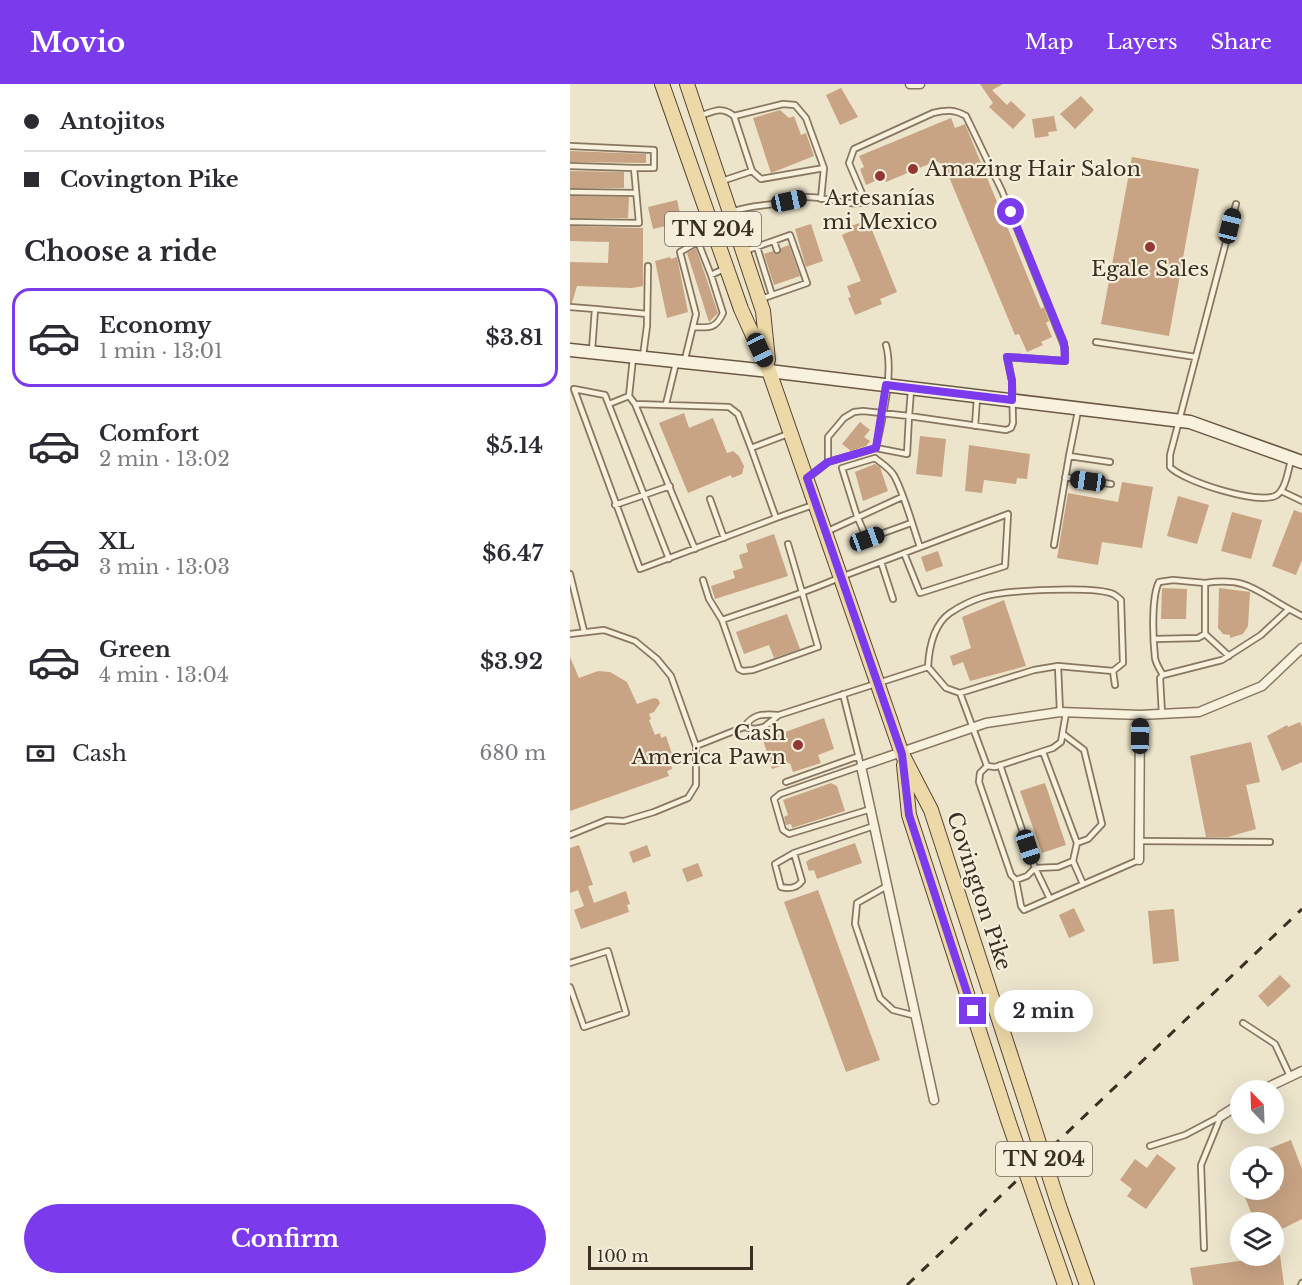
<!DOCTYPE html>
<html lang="en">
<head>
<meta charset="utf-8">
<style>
	body { margin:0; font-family:"Libre Baskerville",serif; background:#f7f7f7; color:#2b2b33; height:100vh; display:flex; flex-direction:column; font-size:22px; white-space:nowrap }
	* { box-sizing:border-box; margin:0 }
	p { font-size:20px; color:#7c7c81 }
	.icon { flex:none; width:33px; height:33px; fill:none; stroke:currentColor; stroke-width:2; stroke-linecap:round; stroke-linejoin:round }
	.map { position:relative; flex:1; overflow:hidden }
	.side { display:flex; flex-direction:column; background:#fff; width:570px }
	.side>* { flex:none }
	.top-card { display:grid; align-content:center; height:132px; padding:0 24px; background:#fff }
	.needle { width:39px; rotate:337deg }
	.fabs { position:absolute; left:660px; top:996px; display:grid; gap:12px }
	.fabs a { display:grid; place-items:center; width:54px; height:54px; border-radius:50%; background:#fff; box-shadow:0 6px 24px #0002; font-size:30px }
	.scale { position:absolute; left:18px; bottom:15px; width:165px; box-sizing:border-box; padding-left:6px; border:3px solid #3a2f22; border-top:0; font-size:16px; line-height:21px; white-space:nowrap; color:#3a2f22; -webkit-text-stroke:4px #f4eeda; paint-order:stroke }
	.end { position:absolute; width:27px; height:27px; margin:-14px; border:8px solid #7c3aed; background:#fff; box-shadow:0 0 0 3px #fff }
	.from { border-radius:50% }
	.bubble { position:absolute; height:42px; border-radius:21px; background:#fff; box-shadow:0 6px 24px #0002; font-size:20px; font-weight:700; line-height:42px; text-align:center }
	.car { position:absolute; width:18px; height:36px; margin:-18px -9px; border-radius:8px; box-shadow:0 0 4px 2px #0007; background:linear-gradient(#222 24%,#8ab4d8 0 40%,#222 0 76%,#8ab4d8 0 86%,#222 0) }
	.top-card b { display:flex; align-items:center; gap:21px; height:57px; font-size:22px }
	.top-card b+b { border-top:2px solid #e1e1e2 }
	.top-card i { width:15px; height:15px; background:#2b2b33 }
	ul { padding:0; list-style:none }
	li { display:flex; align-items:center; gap:18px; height:99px; margin:0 12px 9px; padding:0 12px; border:3px solid transparent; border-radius:18px }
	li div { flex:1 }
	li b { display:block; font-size:22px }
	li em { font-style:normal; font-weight:700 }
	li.selected { border-color:#7c3aed }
	li>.icon { width:54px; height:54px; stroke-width:1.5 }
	h2 { padding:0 24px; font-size:27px; line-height:72px }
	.pay { display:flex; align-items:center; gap:15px; height:66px; padding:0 24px; font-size:22px }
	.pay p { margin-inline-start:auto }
	.primary-button { display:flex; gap:12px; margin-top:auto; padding:12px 24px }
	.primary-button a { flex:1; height:69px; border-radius:36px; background:#7c3aed; color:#fff; font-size:24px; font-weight:700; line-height:69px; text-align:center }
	header { display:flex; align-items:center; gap:36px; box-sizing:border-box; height:84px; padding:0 30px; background:#7c3aed; color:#fff }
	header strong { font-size:28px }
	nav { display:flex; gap:33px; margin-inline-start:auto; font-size:21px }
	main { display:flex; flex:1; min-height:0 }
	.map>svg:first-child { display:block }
</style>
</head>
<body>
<header>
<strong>Movio</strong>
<nav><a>Map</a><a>Layers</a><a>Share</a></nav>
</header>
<main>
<section class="side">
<div class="top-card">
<b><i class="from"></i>Antojitos</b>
<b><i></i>Covington Pike</b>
</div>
<h2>Choose a ride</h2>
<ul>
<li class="selected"><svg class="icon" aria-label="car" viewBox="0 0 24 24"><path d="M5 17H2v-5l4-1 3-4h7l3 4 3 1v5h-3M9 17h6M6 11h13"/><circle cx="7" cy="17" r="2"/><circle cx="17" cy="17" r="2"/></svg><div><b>Economy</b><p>1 min · 13:01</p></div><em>$3.81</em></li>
<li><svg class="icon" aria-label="car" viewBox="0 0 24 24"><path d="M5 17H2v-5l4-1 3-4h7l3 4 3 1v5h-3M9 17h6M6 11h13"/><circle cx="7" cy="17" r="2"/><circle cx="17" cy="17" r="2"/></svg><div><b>Comfort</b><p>2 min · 13:02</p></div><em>$5.14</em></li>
<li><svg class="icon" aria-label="car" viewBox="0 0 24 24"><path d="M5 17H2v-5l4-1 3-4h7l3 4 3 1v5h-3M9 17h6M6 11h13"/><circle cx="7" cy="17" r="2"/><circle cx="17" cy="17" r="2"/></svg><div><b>XL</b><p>3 min · 13:03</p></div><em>$6.47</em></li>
<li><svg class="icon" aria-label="car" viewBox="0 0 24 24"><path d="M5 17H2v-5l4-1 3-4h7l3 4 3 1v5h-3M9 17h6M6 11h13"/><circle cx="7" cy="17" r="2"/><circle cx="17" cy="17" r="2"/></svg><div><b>Green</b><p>4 min · 13:04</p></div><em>$3.92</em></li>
</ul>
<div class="pay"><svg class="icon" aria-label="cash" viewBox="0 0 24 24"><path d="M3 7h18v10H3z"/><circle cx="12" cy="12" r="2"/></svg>Cash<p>680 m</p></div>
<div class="primary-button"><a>Confirm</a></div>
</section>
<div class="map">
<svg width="732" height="1201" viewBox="0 0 732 1201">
	<rect width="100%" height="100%" fill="#ece4cb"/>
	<!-- building -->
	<path fill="#c8a384" d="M410,0H433L422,6L437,21L441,17L456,31L443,45L419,23L423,19Z
		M271,4L288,33L270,41L256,11Z
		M511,12L524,26L505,45L490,30Z
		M210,26L219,34L224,32L231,51L236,49L244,72L201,89L183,34Z
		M484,32L487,47L478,48L479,52L465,54L462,35Z
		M381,34L385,44L395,40L471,225L474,223L479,237L476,239L482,253L471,258L473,261L457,268L449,250L445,251L374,81L366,77L316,98L314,93L296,101L290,85L294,83L289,72Z
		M0,67L76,70V79L0,78Z
		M562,73L629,85L599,252L531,240Z
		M0,87L54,88V104H0Z
		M0,112L59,113L58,134H0Z
		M107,116L112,138L83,145L78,123Z
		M298,136L327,208L310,215L312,220L285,231L278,214L281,213L277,202L291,197L272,151L283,146L281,142Z
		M241,140L253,177L236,183L225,145Z
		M0,142L73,144V202L62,204L7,202L2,219H0V178L38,179L39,158L0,157Z
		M219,161L230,192L204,201L194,170L203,167L209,170L211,164Z
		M126,164L148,229L139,238L117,169Z
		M100,173L101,175L107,173L118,228L97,234L85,177Z
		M114,329L119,344L143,334L157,369L163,367L169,372L174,382L172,390L162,394L161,391L118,409L89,339Z
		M290,338L300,346L294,353L300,357L296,362L281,367L272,360Z
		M350,352L376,355L372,393L346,390Z
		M399,361L460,370L457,395L447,394L446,400L414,396L412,409L395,407Z
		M305,380L310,383L318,407L293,417L285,388Z
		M552,398L583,403L572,464L532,458L528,481L487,474L498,409L548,418Z
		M608,412L639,421L627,460L597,452Z
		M724,426L732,429V476L726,491L702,482Z
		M662,428L692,436L681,475L651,467Z
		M204,450L218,492L145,515L141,502L165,494L163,487L173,484L169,471L178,468L176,460Z
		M368,467L373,482L356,488L351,473Z
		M592,504L617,505L616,535H591Z
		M649,504L680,508L678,542L673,550L660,554V551L653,550L648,544Z
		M434,516L456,582L400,597L393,578L383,582L380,572L401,564L392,533Z
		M217,530L230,565L204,574L199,561L174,570L166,548Z
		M0,573L9,594L28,587L40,588L57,598L67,620L84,614L88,615L90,619L84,628L79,630L81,635L79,636L85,651L90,649L91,654L96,652L105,679L101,681L102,685L97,687L99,692L0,727Z
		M254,634L264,665L248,671L251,679L223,688L220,679L202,685L193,656Z
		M730,638L732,643V678L712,687L697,652L717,641L718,643Z
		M681,658L690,698L676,701L686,745L658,753H636L620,672Z
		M261,699L267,702L275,727L222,744L221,740L216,741L214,733L218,731L213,716Z
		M475,699L496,761L472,769L450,707Z
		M285,759L292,779L247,795L244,786L239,787L236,778L240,775Z
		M9,761L23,801L18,802L24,819L56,807L60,820L57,821L59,828L11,845L4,826L14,822L8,806L0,809V764Z
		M77,761L81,772L63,779L59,768Z
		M128,779L133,792L117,798L112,785Z
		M248,806L310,976L276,988L214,818Z
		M504,824L515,847L499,854L489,831Z
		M604,825L609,877L583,880L578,827Z
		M710,891L721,902L698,923L688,912Z
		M721,1056L732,1085V1135L704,1149V1138H685L672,1106H710L704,1089V1072H680Z
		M587,1070L606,1084L576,1125L557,1112L562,1105L550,1096L565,1075L577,1084Z
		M710,1171L714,1201H623L620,1184Z"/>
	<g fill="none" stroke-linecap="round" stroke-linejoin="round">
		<!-- service casing -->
		<g stroke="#887760" stroke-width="8">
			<path id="service" d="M130,32C144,27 152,22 164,32L182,87L152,97
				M164,32L213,20L225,21L236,34L254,84
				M0,62L84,66V84H64L69,139L0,138
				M0,82L64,84
				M182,87L191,95L254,84L251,115
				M0,108L66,109
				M296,119L279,79L284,65L363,29C376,26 384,25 396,32L432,107L495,264V277L437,273L442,297L443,339L441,344L436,346L339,332L341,306
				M666,120L600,371V383C613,397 690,422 707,411C716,404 718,387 721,376
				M162,128C176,122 189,122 204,120C214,118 226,113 236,113C263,113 279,125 306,116
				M204,157L207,166
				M128,158L141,191L154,185
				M187,163L202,211
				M175,167L220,151L237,199L191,215
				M0,223L25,225
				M123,243C139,244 146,245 153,229L141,191
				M526,258L626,273
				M22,266L25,225L77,230
				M73,272L77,242L78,182
				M115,275L126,230L110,168L142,150
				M59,312L65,320L125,465
				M39,320L59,312L63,274
				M65,320L159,323L168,330L181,364
				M96,320L106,279
				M508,327L499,372L540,378
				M405,342L407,314
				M218,350L181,364L206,434L243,421
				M258,378L306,364C312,335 324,290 316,261
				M239,393L258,378V353L274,334L284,328L293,327L339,332L337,370L306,364
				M495,393L541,400
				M711,407L732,417
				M140,415L154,454
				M45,421L100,402
				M341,439L297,455L287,432L272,384L305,374C311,379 319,384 323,390C332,403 344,446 350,463
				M258,447L332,413
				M218,460L248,563L183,586L173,587L169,585L152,536C192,522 233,510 271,493L438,430L435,482L350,509L334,469
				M484,461L499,372
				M99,475L35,311L4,305L70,485L206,434
				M311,478L323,515
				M0,490L14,547
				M133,496L139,515L152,536
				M635,499C677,493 685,506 719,525
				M0,550L34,546L65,557L87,575L101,592L126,662V701L118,714L84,728L54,737L37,736L0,751
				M635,550L659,572
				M585,555L628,554L635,550V499L603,496L589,498C581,513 583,556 585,574C586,580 590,586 593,591
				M488,582L490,628
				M543,587L545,601
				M390,609L417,682L425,683L483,664L491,658L496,629
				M273,610L291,682L210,710L204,715L213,746L219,750L301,725
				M592,630L590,594L593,591L652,576L691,551L719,525L732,532
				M174,643C184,629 193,630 209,631
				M126,662L174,643L185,645L194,643L209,631L358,583L376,604L390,609L464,586L488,582L543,587L553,579L551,516C550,515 544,510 543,510C525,502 434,506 413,513C403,516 389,523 380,529C363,541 359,564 358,583
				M473,668L507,759L518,755L532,740L514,666L493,650
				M417,682L410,689L409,698L441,791L446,796L457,792L465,784L430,681
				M216,698L289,672
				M569,757L700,758
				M224,769L232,797C227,804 219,805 211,803L205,780L224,769L304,742
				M503,777L513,800
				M446,796L451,822L454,826L569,776
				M317,802L287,819L285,840L310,914L323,926L346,932
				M480,815L465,784L488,783L503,777L507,759
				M0,879L38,867L56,929L14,943L0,903
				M673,939L705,960L720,992
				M580,1062L615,1051L651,1032
				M634,1164L631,1081L651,1032
				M731,1201L732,1199"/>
		</g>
		<!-- minor casing -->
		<g stroke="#887760" stroke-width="11">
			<path id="minor" d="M340,0H350
				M569,776L570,631
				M692,1006L732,987
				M364,1016L291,682L416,639L490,628L570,631L629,628L692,602L732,564
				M651,1032L670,1020"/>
		</g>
		<!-- secondary casing -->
		<g stroke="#6a5843" stroke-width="15">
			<path id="secondary" d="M0,266L199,287L620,338L732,378"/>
		</g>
		<!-- primary casing -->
		<g stroke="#574534" stroke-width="16">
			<path id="primary" d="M92,0L171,225L199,287L332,670L361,726L459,1028
				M117,0L193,227L198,276
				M334,681L339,731L438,1036
				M489,1122L517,1201
				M470,1129L495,1201"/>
		</g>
		<!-- service -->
		<use href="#service" stroke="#f7f1de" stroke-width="4.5"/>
		<!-- minor -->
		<use href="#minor" stroke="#f7f1de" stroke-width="8"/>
		<!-- secondary -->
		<use href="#secondary" stroke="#f7f1de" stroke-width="12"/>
		<!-- primary -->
		<use href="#primary" stroke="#ecd9a7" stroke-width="14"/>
		<!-- rail -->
		<path stroke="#3a2f22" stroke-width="3" stroke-dasharray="10 10" stroke-linecap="butt" d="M337,1201L732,825"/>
		<!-- primary-bridge casing -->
		<g stroke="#574534" stroke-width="16" stroke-linecap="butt">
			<path id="primary-bridge" d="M459,1028L489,1122
				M438,1036L470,1129"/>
		</g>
		<!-- primary-bridge -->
		<use href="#primary-bridge" stroke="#ecd9a7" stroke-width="14"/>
	</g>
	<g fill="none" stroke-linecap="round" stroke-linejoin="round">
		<!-- route -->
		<path stroke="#7c3aed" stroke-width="8" d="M403,927L339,731L332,670L237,394L258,378L306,364L316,301L442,316V297L437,273L495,277L494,259L441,128"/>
	</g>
	<!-- markers -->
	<g fill="#933734" stroke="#f4eeda" stroke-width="2">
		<circle cx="343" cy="85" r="6"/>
		<circle cx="310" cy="92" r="6"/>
		<circle cx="580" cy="163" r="6"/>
		<circle cx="228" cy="661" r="6"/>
	</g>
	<g text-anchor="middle" stroke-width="4.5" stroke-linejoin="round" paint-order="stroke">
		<!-- shield labels -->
		<g fill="#f4eeda" stroke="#726859" stroke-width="1.5">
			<rect x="95" y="128" width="96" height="34" rx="4.5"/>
			<rect x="426" y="1058" width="96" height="34" rx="4.5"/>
		</g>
		<g font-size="20" font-weight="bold" fill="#3a2f22">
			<text x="143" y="152">TN 204</text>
			<text x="474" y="1082">TN 204</text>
		</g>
		<!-- poi labels -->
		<g font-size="21" fill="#3a2f22" stroke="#f4eeda">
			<text x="355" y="92" text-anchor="start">Amazing Hair Salon</text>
			<text x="310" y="121">Artesanías<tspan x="310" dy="24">mi Mexico</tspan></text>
			<text x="580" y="192">Egale Sales</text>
			<text x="216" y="656" text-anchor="end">Cash<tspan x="216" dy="24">America Pawn</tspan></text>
		</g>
		<!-- street labels -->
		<g font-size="21" fill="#3a2f22" stroke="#f4eeda">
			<text transform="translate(409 807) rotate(72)" y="7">Covington Pike</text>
		</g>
	</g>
</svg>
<div class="fabs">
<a><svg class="needle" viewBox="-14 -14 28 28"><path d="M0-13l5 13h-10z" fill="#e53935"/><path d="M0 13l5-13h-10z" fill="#7c7c81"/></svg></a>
<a><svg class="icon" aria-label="locate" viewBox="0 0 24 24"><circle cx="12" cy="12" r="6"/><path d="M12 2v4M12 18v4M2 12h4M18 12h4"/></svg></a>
<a><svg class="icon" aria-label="layers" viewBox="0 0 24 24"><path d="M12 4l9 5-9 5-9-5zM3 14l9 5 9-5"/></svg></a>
</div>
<div class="scale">100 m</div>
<i class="end from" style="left:441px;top:128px"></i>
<i class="end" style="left:403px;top:927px"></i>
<div class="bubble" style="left:424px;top:906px;width:99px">2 min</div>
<i class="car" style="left:219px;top:117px;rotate:78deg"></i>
<i class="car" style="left:660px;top:142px;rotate:14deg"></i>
<i class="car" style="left:190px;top:266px;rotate:155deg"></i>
<i class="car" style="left:518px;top:397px;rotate:278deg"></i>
<i class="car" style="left:297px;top:455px;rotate:70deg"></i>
<i class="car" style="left:570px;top:652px;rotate:1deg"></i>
<i class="car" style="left:458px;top:763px;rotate:162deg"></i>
</div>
</main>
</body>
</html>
